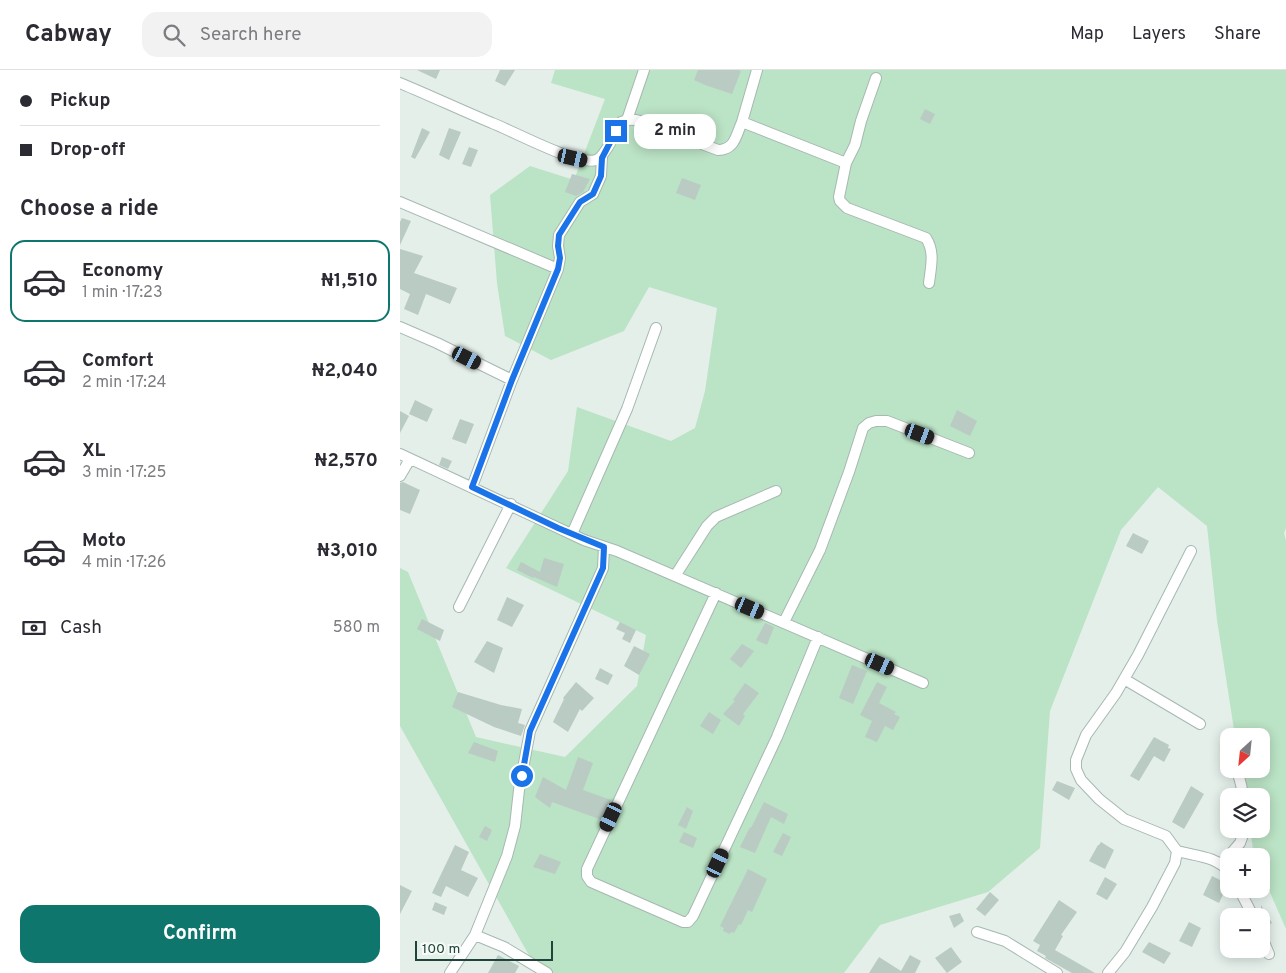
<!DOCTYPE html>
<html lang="en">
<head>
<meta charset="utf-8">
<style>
	body { margin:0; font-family:Overpass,sans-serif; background:#f2f2f3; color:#2b2b33; height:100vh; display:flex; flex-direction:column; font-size:19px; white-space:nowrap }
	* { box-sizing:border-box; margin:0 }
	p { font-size:16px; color:#7c7c81 }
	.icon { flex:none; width:28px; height:28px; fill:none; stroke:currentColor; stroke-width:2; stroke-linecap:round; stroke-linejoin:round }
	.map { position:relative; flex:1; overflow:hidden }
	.details { display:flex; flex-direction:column; background:#fff; width:400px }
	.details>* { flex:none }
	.guide { display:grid; align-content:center; height:110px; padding:0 20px; background:#fff }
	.needle { width:32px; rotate:207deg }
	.buttons { position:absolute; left:820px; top:658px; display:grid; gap:10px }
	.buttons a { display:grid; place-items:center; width:50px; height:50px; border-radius:10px; background:#fff; box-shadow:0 2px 12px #0003; font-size:25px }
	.scale { position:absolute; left:15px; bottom:12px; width:138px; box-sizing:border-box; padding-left:5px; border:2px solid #21443a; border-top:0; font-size:14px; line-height:18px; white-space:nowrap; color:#21443a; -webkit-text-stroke:4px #f6fbf8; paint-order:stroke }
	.end { position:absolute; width:22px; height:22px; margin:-11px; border:6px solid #1a73e8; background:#fff; box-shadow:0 0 0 2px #fff }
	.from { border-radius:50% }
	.bubble { position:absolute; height:35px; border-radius:15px; background:#fff; box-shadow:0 2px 12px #0003; font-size:16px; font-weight:700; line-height:35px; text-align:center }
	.car { position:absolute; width:15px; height:30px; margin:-15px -8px; border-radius:6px; box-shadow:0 0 4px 1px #0007; background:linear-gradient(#222 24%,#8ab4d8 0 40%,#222 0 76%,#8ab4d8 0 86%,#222 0) }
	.guide b { display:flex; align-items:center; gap:18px; height:48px; font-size:19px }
	.guide b+b { border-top:1px solid #e1e1e2 }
	.guide i { width:12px; height:12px; background:#2b2b33 }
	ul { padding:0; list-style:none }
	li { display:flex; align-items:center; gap:15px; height:82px; margin:0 10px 8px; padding:0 10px; border:2px solid transparent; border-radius:15px }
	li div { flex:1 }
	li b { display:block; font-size:19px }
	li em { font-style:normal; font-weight:700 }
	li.current { border-color:#0f766e }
	li>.icon { width:45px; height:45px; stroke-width:1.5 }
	h2 { padding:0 20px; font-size:22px; line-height:60px }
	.pay { display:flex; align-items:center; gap:12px; height:55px; padding:0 20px; font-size:19px }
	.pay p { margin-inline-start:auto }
	.primary-button { display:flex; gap:10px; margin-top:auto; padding:10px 20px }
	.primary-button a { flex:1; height:58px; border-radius:15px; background:#0f766e; color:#fff; font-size:20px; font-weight:700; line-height:58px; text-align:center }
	header { display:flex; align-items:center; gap:30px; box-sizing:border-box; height:70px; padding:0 25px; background:#fff; border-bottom:1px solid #e1e1e2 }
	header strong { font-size:24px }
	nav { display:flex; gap:28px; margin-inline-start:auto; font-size:18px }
	.search { width:350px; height:45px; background:#f2f2f3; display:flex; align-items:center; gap:12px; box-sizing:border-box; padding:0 18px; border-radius:15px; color:#7c7c81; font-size:19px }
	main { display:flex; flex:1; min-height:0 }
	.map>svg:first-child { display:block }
</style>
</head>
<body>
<header>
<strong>Cabway</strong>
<div class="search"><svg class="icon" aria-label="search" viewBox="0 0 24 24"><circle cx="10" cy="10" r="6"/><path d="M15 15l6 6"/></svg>Search here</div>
<nav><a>Map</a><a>Layers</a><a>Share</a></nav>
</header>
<main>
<section class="details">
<div class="guide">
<b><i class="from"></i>Pickup</b>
<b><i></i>Drop-off</b>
</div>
<h2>Choose a ride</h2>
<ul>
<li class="current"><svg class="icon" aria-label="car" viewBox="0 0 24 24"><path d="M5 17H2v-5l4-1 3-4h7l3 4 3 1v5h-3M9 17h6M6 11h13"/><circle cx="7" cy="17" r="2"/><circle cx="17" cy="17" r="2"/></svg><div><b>Economy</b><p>1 min · 17:23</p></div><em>₦1,510</em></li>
<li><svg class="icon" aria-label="car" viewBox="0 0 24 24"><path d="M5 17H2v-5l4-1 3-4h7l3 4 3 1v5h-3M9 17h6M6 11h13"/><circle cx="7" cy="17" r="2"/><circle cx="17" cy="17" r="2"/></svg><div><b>Comfort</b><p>2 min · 17:24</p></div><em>₦2,040</em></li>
<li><svg class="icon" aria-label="car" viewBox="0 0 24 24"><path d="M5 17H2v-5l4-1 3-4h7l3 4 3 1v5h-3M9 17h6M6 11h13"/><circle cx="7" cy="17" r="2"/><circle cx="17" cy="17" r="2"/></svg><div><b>XL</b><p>3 min · 17:25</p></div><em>₦2,570</em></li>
<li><svg class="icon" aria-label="car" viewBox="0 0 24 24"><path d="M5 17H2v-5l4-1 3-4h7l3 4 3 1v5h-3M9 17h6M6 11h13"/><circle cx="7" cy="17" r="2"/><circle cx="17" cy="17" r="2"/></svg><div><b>Moto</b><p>4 min · 17:26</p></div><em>₦3,010</em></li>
</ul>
<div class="pay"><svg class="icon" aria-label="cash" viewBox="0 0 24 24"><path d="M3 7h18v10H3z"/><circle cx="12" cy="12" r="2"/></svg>Cash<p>580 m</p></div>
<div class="primary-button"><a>Confirm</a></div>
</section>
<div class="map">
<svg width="886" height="903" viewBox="0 0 886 903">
	<rect width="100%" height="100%" fill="#e4efea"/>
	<!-- green -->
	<path fill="#bbe3c5" d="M155,0H886V458L884,463L886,471V859L861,802V786H854L850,759H861V726H845L840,699H861V666H835L817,550L807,456L758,417L721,460L650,641L640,778L588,822L480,855L444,903H139L0,656V498L8,502L76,667L165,687L237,616L246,565L106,498L168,401L177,337L271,371L295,358L305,321L317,238L249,217L224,261L151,290L105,266L97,213L90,125L130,96L174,110L205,29L151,13Z"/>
	<!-- building -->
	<path fill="#b9cbc3" d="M17,0H40L36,9Z
		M100,0H115L105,16L95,11Z
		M298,0H337L341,1L332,24L305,15L294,10Z
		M525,39L535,44L530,54L520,49Z
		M22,58L30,62L15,89L11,87Z
		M49,58L61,62L49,90L39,85Z
		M69,77L78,80L71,97L62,94Z
		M172,104L190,109L183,122L176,126L165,122Z
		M282,108L301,115L295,130L276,123Z
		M2,148L11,151L0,175V152Z
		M0,179L23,186L14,203L57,218L50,234L26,224L18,245L4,239L10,224L0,219Z
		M15,330L33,339L27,352L9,344Z
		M557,340L577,351L570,366L550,356Z
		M0,341L9,346L0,363Z
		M60,349L74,354L66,374L52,369Z
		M42,387L52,391L48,399L39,395Z
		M3,412L20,420L10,444L0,440V413Z
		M733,463L749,471L742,484L726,476Z
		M144,488L164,494L157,517L134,507L133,508L117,500L121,492L140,502Z
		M107,527L124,535L112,557L97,550Z
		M22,549L44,560L40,571L17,559Z
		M220,552L236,560L230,573L222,569L225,563L216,559Z
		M365,553L374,557L367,575L356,570Z
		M87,571L103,578L94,603L74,592Z
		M342,574L354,581L341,598L330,589Z
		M234,576L250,584L239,605L224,596Z
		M452,595L467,601L453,634L439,628Z
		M200,598L213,605L208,615L195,609Z
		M176,612L194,628L182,641L180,639L168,662L153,652L164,629L163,628Z
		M477,612L487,617L479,633L496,642L494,644L500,647L493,660L485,656L477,672L465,667L472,651L460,645Z
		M345,613L359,623L343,644L345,646L339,656L323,644L335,631L333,630Z
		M58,622L101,635L122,639L118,653L125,655L121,666L94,657L52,637Z
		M309,642L321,650L313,664L300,656Z
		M754,667L769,675L768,678L771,679L764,692L754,686L739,711L730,706Z
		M74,672L98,681L95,692L68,683Z
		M178,687L193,693L183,720L211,730L202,750L152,732L150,738L135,727L143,707L166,720Z
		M657,711L675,718L669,730L652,720Z
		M791,716L804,724L784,759L772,752Z
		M364,732L388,744L384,754L371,747L355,783L340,777L350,757L351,758Z
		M287,737L293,741L286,759L278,755Z
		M85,756L92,760L87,771L79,767Z
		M284,762L297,768L293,778L279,772Z
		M383,763L391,767L382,786L373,782Z
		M701,772L714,780L705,799L689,791L698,775H699Z
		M55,775L69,782L61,800L78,808L68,827L46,816L41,827L32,823Z
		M140,784L161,792L155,804L133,797Z
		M348,799L367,809L352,842L348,840L341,855L339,854L334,863L331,862L330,864L323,861L324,858L320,856Z
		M812,806L828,814L819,833L803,825Z
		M705,807L717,814L707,830L696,824Z
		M0,815L12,821L0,844Z
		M590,822L599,830L585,846L576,839Z
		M659,830L677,842L661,865L663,866L655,880L695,903H672L645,888L646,886L637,881L640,875L633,871Z
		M35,832L47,837L44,845L32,840Z
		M861,835L872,853L863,858H861Z
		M560,843L564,851L554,858L549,846Z
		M789,852L801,858L792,877L779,871Z
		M749,872L771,883L764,894L742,882Z
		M551,877L562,892L547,903L535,888Z
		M98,885L119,896L115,903H88Z
		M510,885L521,891L515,903H469L479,887L501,901Z"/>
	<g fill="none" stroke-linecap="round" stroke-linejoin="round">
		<!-- minor casing -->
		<g stroke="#a6b8b2" stroke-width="12">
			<path id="minor" d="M0,13C31,26 61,40 92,53C113,61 177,96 196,90C205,87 216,61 221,52C228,49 233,49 240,51L318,80C335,80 336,65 342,52L446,93L439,127L440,131L447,138L526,168C535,182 531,196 529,213
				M227,50L244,0
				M342,52L357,0
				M446,93L455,75L461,51L476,8
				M0,132L158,199
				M0,257L37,273L112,310
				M0,384L184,470L217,481L523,613
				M0,406L10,389
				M72,417L112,310L158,199L160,188L158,176L159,165L180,132L193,124L201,106L202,87
				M172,464L227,339L256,258
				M275,506L307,456L316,447L376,421
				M316,523L187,799V806L191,812L283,852H288L293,846L377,667L418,567
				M59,537L111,434
				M384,552L420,480L449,402L463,358L469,353L476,351H487L569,383
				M724,609L800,654
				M837,699C838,707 844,719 842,726
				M777,781C795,786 817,786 829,802
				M822,794L840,773L845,759
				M839,819L853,846
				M577,862L605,871L657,903
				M75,865L104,877L147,903
				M861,865L869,884
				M50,903L75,865L107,786L115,756L119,720L130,661L203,498L204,477
				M708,903L725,882L752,837L775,793L777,781L766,766L724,749L699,729L681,710L676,699V690L686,665L716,623L738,585L791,481"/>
		</g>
		<!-- minor -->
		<use href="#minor" stroke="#fff" stroke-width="10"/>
	</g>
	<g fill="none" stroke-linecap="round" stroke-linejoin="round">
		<!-- route -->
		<path stroke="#1a73e8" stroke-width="6" d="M122,706L130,661L203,498L204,477L158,458L72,417L112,310L158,199L160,188L158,176L159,165L180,132L193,124L201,106L202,88L216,61"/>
	</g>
</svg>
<div class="buttons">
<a><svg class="needle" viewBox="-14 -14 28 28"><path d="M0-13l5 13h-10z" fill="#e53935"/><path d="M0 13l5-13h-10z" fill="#7c7c81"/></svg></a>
<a><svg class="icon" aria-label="layers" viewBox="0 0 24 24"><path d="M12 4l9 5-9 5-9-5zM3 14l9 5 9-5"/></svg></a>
<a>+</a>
<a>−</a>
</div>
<div class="scale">100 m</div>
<i class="end from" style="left:122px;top:706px"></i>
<i class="end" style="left:216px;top:61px"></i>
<div class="bubble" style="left:234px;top:44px;width:82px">2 min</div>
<i class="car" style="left:173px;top:88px;rotate:103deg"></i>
<i class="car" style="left:67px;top:288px;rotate:117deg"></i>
<i class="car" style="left:520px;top:364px;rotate:110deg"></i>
<i class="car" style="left:350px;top:538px;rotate:113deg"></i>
<i class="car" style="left:480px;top:594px;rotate:114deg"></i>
<i class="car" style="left:211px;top:747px;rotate:205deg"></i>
<i class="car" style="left:318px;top:793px;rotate:25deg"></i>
</div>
</main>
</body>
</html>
